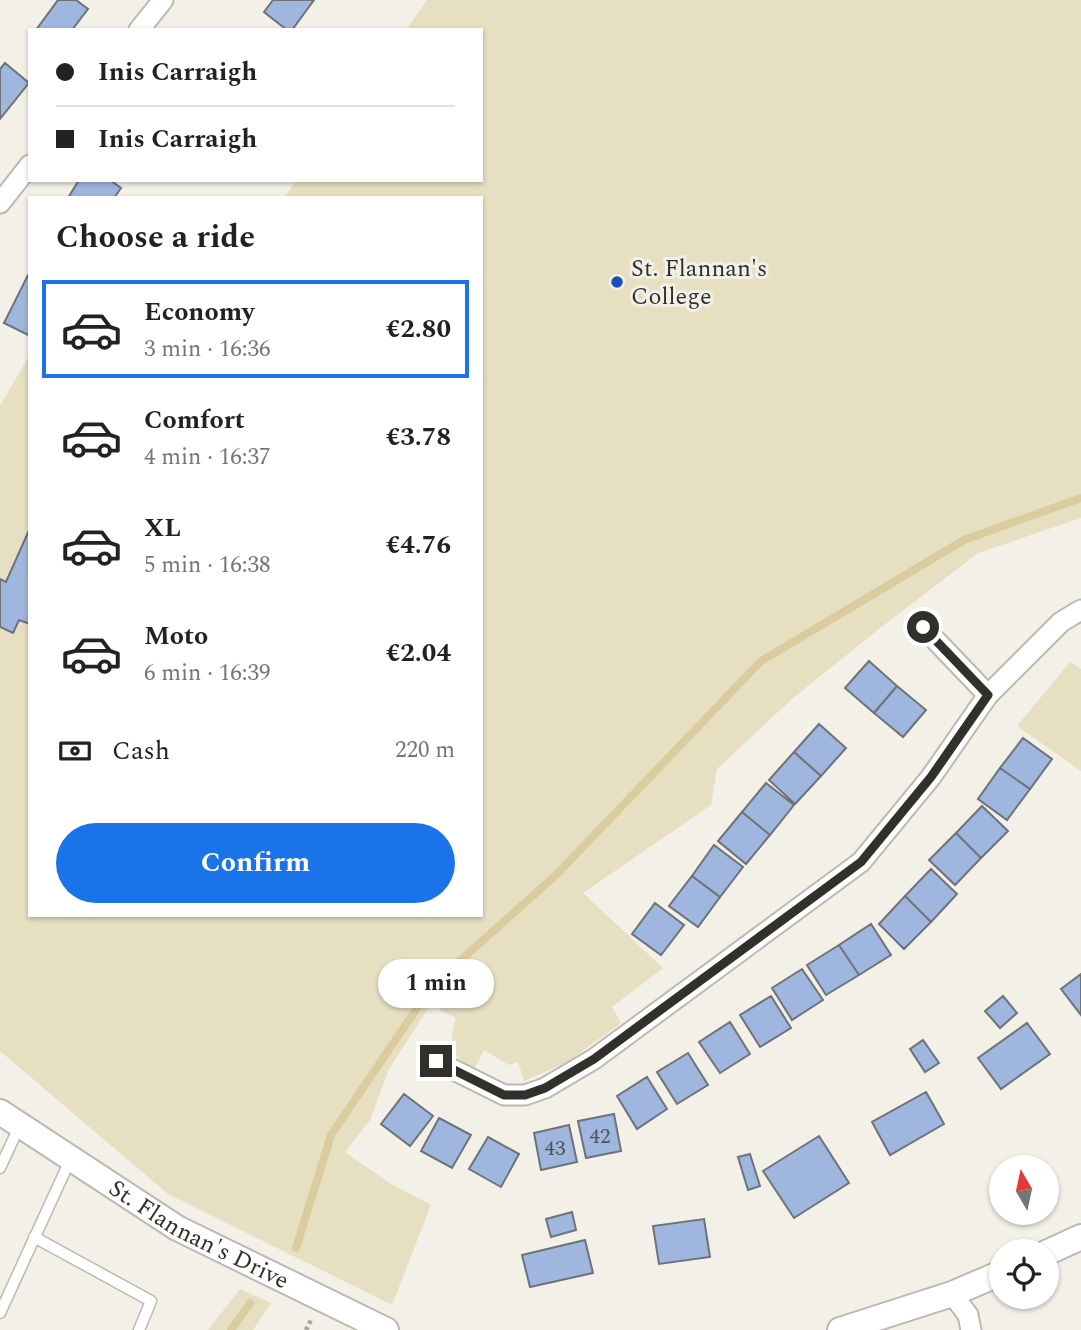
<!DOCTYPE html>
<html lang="en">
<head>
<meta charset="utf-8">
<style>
	body { margin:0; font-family:Spectral,serif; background:#f6f6f6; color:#222; height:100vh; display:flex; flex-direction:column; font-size:26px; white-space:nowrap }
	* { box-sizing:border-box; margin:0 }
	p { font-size:23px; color:#767676 }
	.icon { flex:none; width:38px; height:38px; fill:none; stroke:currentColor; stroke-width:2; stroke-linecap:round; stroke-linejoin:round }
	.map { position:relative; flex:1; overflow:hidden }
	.drawer { position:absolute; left:28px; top:196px; width:455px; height:721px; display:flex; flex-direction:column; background:#fff; border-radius:0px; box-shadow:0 2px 5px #0004 }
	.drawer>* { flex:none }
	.banner { position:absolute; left:28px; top:28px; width:455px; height:154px; border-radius:0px; box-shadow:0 2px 5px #0004; display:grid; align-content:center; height:154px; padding:0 28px; background:#fff }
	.needle { width:46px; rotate:351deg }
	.tools { position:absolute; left:989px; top:1155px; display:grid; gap:14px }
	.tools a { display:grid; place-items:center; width:70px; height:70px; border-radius:50%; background:#fff; box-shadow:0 2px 5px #0004; font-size:35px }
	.end { position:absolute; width:32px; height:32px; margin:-16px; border:9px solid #31302d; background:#fff; box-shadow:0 0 0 4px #fff }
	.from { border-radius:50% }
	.bubble { position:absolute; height:49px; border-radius:24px; background:#fff; box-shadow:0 2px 5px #0004; font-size:23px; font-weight:700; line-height:49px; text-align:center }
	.banner b { display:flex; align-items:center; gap:24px; height:66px; font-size:26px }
	.banner b+b { border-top:2px solid #e0e0e0 }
	.banner i { width:18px; height:18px; background:#222 }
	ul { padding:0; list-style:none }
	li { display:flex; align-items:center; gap:21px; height:98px; margin:0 14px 10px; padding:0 14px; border:4px solid transparent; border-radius:0px }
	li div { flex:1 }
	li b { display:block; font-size:26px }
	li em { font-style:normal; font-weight:700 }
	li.current { border-color:#1a73e8 }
	li>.icon { width:63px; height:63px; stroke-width:1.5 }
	h2 { padding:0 28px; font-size:32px; line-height:84px }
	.pay { display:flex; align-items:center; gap:18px; height:77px; padding:0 28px; font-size:26px }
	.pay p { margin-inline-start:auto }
	.primary-button { display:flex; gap:14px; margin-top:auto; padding:14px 28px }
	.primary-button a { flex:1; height:80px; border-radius:42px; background:#1a73e8; color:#fff; font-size:28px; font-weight:700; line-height:80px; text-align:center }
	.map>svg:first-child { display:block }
</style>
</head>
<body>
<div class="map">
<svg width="1081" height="1330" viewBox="0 0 1081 1330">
	<rect width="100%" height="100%" fill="#f2f0e7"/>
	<!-- green -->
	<path fill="#e7dfc2" d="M427,0H1081V518L978,553L884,625L793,698L717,769L711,805L583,893L663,968L612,1007L621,1023L567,1062L524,1081L518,1062L509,1065L484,1050L474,1069C451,1058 448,1041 456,1018L440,1010L438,993L389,1069L370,1120L345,1152L391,1184L431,1205L392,1305L168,1194L0,1051V406L30,354V915H481V198H284L297,180H481V30H406Z
		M1070,662L1081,669V771L1017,726Z
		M240,1289L271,1303L253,1330H208Z"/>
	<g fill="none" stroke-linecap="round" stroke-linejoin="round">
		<!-- stream -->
		<path stroke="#dacc9e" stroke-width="8" d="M296,1248L331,1135L432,986L556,875L761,661L964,540L1081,498
			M231,1330L250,1303"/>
	</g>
	<!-- building -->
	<path fill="#9fb6de" stroke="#6e7279" stroke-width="2" d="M58,0H76L88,9L72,30H36Z
		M273,0H314L292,30H287L264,12Z
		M5,63L29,83L0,119V69Z
		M79,180H110L121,188L114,198H68Z
		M28,275L30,276V336L4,323Z
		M30,528V624L19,620L13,633L0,627V579L6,582Z
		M869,661L897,686L874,713L845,688Z
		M897,686L926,710L903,737L874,713Z
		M819,724L846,748L821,776L794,752Z
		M1023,738L1052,759L1030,789L1000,768Z
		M794,752L821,776L795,804L769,780Z
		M1000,768L1030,789L1007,820L978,799Z
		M766,783L794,805L770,835L742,812Z
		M982,806L1008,831L981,858L956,833Z
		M742,812L770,835L746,864L718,841Z
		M956,833L981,858L955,885L929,860Z
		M714,845L743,867L720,897L692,876Z
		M931,869L957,894L931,922L905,896Z
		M692,876L720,897L698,927L669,906Z
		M905,896L931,922L904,949L879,924Z
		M655,903L684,925L661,955L632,934Z
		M871,924L891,955L859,975L839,945Z
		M839,945L859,975L826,995L807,965Z
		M802,969L823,1000L792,1020L772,988Z
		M1081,974V1015L1061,989Z
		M771,996L791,1028L760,1047L740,1015Z
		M1003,996L1017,1013L1000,1028L985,1011Z
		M730,1022L750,1054L720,1073L699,1042Z
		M1027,1023L1050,1054L1001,1089L978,1058Z
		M923,1040L939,1063L925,1072L910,1049Z
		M688,1053L708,1085L677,1104L657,1072Z
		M647,1077L667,1109L637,1129L617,1096Z
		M926,1092L944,1124L890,1155L872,1122Z
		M404,1094L433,1116L410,1146L381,1124Z
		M614,1114L621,1151L586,1158L578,1121Z
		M439,1118L471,1135L452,1168L421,1151Z
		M569,1125L577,1162L541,1170L534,1133Z
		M819,1136L849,1183L794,1218L763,1171Z
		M488,1137L519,1154L501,1187L469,1169Z
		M750,1154L760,1186L748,1190L738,1157Z
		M572,1212L576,1230L551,1237L546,1219Z
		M704,1219L710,1257L659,1264L653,1226Z
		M585,1240L593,1273L530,1287L522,1255Z"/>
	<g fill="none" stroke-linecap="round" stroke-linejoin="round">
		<!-- service casing -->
		<g stroke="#bcb9b1" stroke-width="13">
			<path id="service" d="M0,1168L19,1127
				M34,1237L151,1301L139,1330
				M0,1313L71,1158"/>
		</g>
		<!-- minor casing -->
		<g stroke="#bcb9b1" stroke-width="23">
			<path id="minor" d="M139,30L163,0
				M0,203L30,165
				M923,627L988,695
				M436,1061L504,1095H525L545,1088L594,1059L861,862L931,777L988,695L1061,622L1081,610
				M952,1294L968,1315L971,1330"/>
		</g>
		<!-- tertiary casing -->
		<g stroke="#bcb9b1" stroke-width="28">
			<g id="tertiary">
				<path id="s1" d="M0,1112L177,1228L386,1330"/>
				<path d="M1046,1253L1081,1237"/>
				<path d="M840,1330L952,1294L1001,1273"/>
			</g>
		</g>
		<!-- path -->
		<path stroke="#a6a59e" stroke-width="4.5" stroke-dasharray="3.5 3.5" stroke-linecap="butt" d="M306,1330L312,1318"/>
		<!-- service -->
		<use href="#service" stroke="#fff" stroke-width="10"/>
		<!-- minor -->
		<use href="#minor" stroke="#fff" stroke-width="19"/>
		<!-- tertiary -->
		<use href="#tertiary" stroke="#fff" stroke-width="24"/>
	</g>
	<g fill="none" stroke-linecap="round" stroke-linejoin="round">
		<!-- route -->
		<path stroke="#31302d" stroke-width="9" d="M436,1061L504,1095H525L545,1088L594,1059L861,862L931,777L988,695L923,627"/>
	</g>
	<!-- markers -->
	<circle fill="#1750bc" stroke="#f2f0e7" stroke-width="2.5" cx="617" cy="282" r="7"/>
	<g text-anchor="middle" stroke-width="6" stroke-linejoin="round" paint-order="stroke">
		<!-- number labels -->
		<g font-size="21" fill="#4c5259">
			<text x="600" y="1143">42</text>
			<text x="555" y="1155">43</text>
		</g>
		<!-- poi labels -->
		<g font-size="24" fill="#31302d" stroke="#f2f0e7" text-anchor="start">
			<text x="631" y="276">St. Flannan's<tspan x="631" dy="28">College</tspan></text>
		</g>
		<!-- street labels -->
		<g font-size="24" fill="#31302d" stroke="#f2f0e7">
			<text dy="8" stroke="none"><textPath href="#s1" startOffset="234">St. Flannan's Drive</textPath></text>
		</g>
	</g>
</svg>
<div class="tools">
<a><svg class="needle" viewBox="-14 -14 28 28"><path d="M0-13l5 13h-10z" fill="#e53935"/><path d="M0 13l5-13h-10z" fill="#767676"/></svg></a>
<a><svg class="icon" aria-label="locate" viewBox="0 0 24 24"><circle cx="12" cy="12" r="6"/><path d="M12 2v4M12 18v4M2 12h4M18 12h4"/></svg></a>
</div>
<i class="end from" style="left:923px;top:627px"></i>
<i class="end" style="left:436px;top:1061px"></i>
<div class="bubble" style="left:378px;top:959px;width:116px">1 min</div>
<div class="banner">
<b><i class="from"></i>Inis Carraigh</b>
<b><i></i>Inis Carraigh</b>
</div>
<section class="drawer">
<h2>Choose a ride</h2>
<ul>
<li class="current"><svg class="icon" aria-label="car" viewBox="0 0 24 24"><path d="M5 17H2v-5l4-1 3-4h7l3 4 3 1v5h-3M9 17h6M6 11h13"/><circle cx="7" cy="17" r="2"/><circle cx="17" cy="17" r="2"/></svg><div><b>Economy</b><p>3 min · 16:36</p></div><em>€2.80</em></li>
<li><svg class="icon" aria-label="car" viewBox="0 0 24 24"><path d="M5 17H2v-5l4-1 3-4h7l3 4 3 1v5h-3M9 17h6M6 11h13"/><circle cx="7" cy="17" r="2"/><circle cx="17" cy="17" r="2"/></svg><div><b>Comfort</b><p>4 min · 16:37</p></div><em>€3.78</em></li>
<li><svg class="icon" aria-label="car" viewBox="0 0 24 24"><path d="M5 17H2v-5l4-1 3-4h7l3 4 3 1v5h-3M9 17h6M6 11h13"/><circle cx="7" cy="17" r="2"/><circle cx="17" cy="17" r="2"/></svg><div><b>XL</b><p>5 min · 16:38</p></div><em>€4.76</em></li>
<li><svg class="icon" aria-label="car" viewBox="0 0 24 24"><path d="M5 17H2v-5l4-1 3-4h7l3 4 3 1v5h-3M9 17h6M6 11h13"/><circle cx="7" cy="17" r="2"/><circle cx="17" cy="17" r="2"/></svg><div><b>Moto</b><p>6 min · 16:39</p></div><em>€2.04</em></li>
</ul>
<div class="pay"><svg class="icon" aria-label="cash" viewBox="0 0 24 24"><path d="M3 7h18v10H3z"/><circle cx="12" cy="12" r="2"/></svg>Cash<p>220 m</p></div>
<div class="primary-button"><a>Confirm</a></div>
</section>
</div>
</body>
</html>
